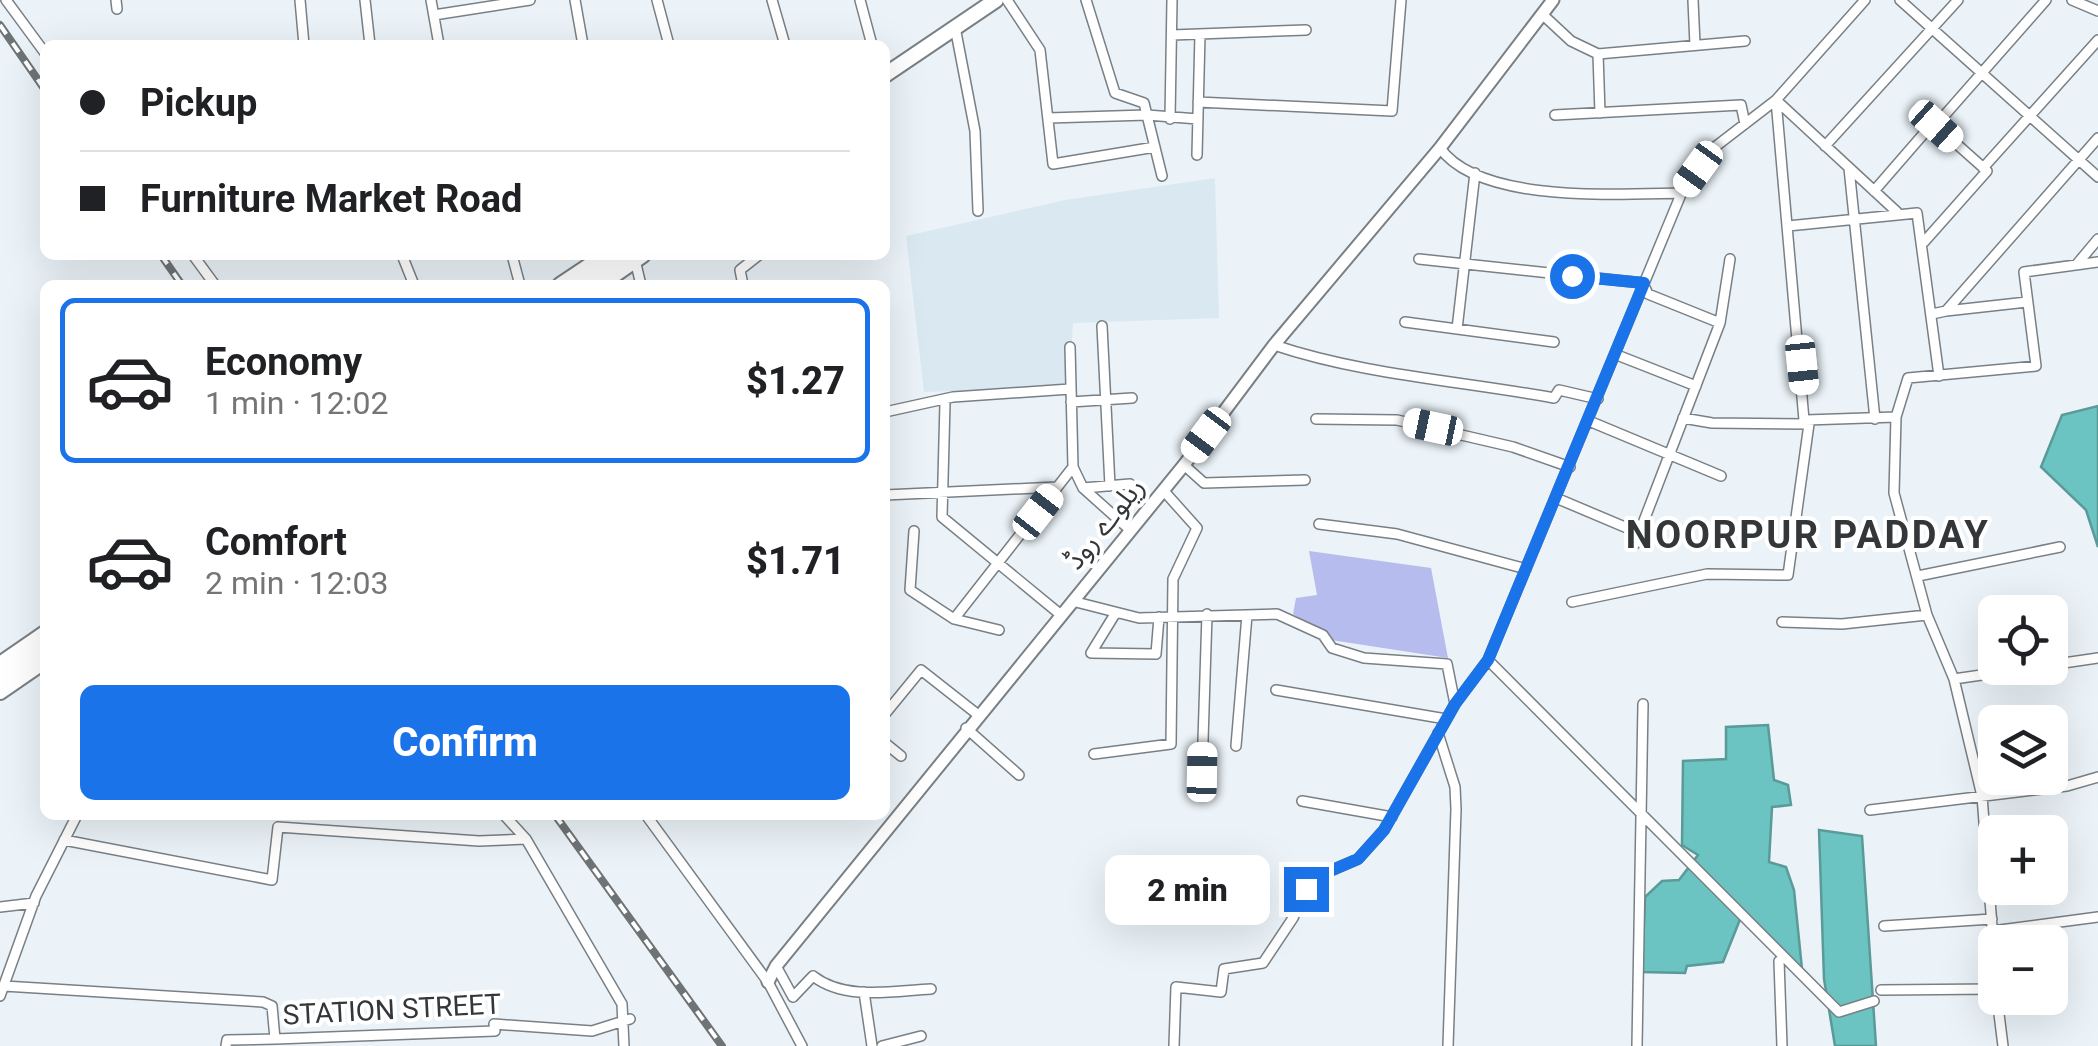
<!DOCTYPE html>
<html lang="en">
<head>
<meta charset="utf-8">
<style>
	body { margin:0; font-family:Roboto,"Noto Sans Arabic",sans-serif; background:#f2f2f2; color:#202124; height:100vh; display:flex; flex-direction:column; font-size:38px; white-space:nowrap }
	* { box-sizing:border-box; margin:0 }
	p { font-size:32px; color:#757577 }
	.icon { flex:none; width:55px; height:55px; fill:none; stroke:currentColor; stroke-width:2; stroke-linecap:round; stroke-linejoin:round }
	.map { position:relative; flex:1; overflow:hidden }
	.drawer { position:absolute; left:40px; top:280px; width:850px; height:540px; display:flex; flex-direction:column; background:#fff; border-radius:15px; box-shadow:0 10px 40px #0002 }
	.drawer>* { flex:none }
	.hud { position:absolute; left:40px; top:40px; width:850px; height:220px; border-radius:15px; box-shadow:0 10px 40px #0002; display:grid; align-content:center; height:220px; padding:0 40px; background:#fff }
	.tools { position:absolute; left:1978px; top:595px; display:grid; gap:20px }
	.tools a { display:grid; place-items:center; width:90px; height:90px; border-radius:15px; background:#fff; box-shadow:0 10px 40px #0002; font-size:50px }
	.end { position:absolute; width:45px; height:45px; margin:-22px; border:12px solid #1a73e8; background:#fff; box-shadow:0 0 0 5px #fff }
	.from { border-radius:50% }
	.bubble { position:absolute; height:70px; border-radius:15px; background:#fff; box-shadow:0 10px 40px #0002; font-size:32px; font-weight:800; line-height:70px; text-align:center }
	.car { position:absolute; width:30px; height:60px; margin:-30px -15px; border-radius:12px; box-shadow:0 0 8px 2px #0007; background:linear-gradient(#fff 24%,#345 0 40%,#fff 0 76%,#345 0 86%,#fff 0) }
	.hud b { display:flex; align-items:center; gap:35px; height:95px; font-size:38px }
	.hud b+b { border-top:2px solid #e0e0e0 }
	.hud i { width:25px; height:25px; background:#202124 }
	ul { padding:18px 0 0; list-style:none }
	li { display:flex; align-items:center; gap:30px; height:165px; margin:0 20px 15px; padding:0 20px; border:5px solid transparent; border-radius:15px }
	li div { flex:1 }
	li b { display:block; font-size:38px }
	li em { font-style:normal; font-weight:800 }
	li.selected { border-color:#1a73e8 }
	li>.icon { width:90px; height:90px; stroke-width:1.5 }
	.button { display:flex; gap:20px; margin-top:auto; padding:20px 40px }
	.button a { flex:1; height:115px; border-radius:15px; background:#1a73e8; color:#fff; font-size:40px; font-weight:800; line-height:115px; text-align:center }
	.map>svg:first-child { display:block }
</style>
</head>
<body>
<div class="map">
<svg width="2098" height="1046" viewBox="0 0 2098 1046">
	<rect width="100%" height="100%" fill="#ebf3f8"/>
	<!-- built -->
	<path fill="#dae8f2" d="M1215,178L1219,318L1073,323L1069,387L924,392L906,236L1065,200Z"/>
	<!-- green -->
	<path fill="#b7bcef" d="M1309,551L1431,568L1448,658L1331,640L1293,614L1296,598L1317,595Z"/>
	<!-- water -->
	<path fill="#6bc4c1" stroke="#5a9a98" stroke-width="2.5" d="M2098,406V547L2086,510L2041,467L2062,415Z
		M1768,725L1774,780L1788,785L1791,805L1772,807L1769,862L1786,867L1794,890L1802,969L1743,912L1723,962L1687,966L1685,973L1642,972L1645,897L1662,881L1679,880L1698,855L1682,845L1683,761L1726,759V727Z
		M1819,830L1862,836L1876,1046H1835L1824,979Z"/>
	<g fill="none" stroke-linecap="round" stroke-linejoin="round">
		<!-- minor casing -->
		<g stroke="#798085" stroke-width="12">
			<path id="minor" d="M6,0L45,53
				M116,0L117,9
				M300,0L304,45
				M365,0L370,45
				M431,0L439,45
				M575,0L583,45
				M657,0L669,45
				M772,0L785,45
				M860,0L872,45
				M1007,0L1040,50L1053,164L1155,147
				M1086,0L1115,93L1144,103L1162,176
				M1693,0L1695,45
				M1900,0L2098,177
				M2072,0L2098,11
				M1542,14L1571,41L1598,54L1745,41
				M434,15L530,0
				M955,27L975,131L978,211
				M1172,35L1306,30
				M1598,54L1600,113
				M1776,100L1897,212
				M1198,102L1392,111L1401,0
				M1555,115L1741,105L1745,124
				M1048,118L1147,115L1198,119
				M1170,119L1172,0
				M1936,125L2046,0
				M1825,146L1958,0
				M1440,148C1480,204 1619,194 1682,193
				M1197,155L1200,34
				M1849,168L1875,419
				M1983,168L2098,40
				M1874,191L1933,123L1987,171L1924,242
				M1788,226L1917,213L1939,376
				M193,255L215,285
				M402,255L414,285
				M512,255L520,285
				M1419,259L1643,283L1648,294L1720,323
				M635,260L641,285
				M2077,264L2098,239
				M743,285L740,270L759,255
				M1946,311L2027,302
				M1932,314L1946,311L2098,138
				M1405,322L1554,342
				M1102,326L1110,486
				M1457,329L1475,173
				M1274,345C1363,375 1462,381 1554,398L1559,390L1598,399
				M1070,347L1073,467L1083,488L1130,530
				M1617,355L1696,386
				M1071,402L1132,398
				M945,403L942,517L1061,615
				M885,412L953,397L1070,389
				M1896,417L1908,378L2036,366L2024,272L2098,262
				M1683,418L1712,423L1809,424
				M1316,419L1397,420L1513,447L1570,467
				M1806,420L1896,417L1894,493L1927,615L1954,679L1982,796L1995,965
				M1589,421L1721,476
				M1184,465L1204,483L1305,480
				M1083,488L1130,484
				M885,495L1057,487
				M1556,498L1639,533
				M1319,524L1397,534L1526,569
				M914,531L910,590L954,619L999,630
				M1635,544L1720,323L1730,259
				M1918,576L2060,547
				M1072,601L1139,618L1277,614L1323,635L1332,648L1364,658L1447,664L1455,704
				M1572,602L1707,574L1788,575L1809,424L1804,420L1776,100
				M1115,614L1091,653L1156,654L1159,617
				M954,619L1073,467
				M1782,622L1842,624L1927,615
				M1488,660L1839,1012L1874,1001
				M1954,679L2098,658
				M1276,690L1446,719
				M885,714L921,670L977,714
				M966,728L1019,775
				M1438,733L1455,787L1456,809L1448,1046
				M885,743L901,756
				M1236,746L1247,615
				M1094,754L1171,744L1173,579L1197,528L1163,490
				M1202,772L1207,614
				M1302,801L1392,817
				M1870,810L2067,786L2098,777
				M504,815L526,839L622,1004L624,1046
				M646,815L768,982L802,1046
				M64,840L272,880L278,827L479,841L526,839
				M0,907L34,903
				M1884,926L1992,919
				M1992,931L2098,917
				M1779,961L1782,1046
				M776,966L793,997L813,976C845,1001 893,991 931,989
				M4,986L263,1002L272,1006L275,1039L495,1031L494,1024L592,1031L630,1019
				M1881,990L1995,989
				M864,992L872,1046
				M0,996L36,896L77,815
				M1997,998L2003,1046
				M226,1046L227,1040L275,1039
				M882,1046L921,1036
				M1174,1046L1176,987L1221,992L1224,969L1263,963L1293,918L1306,889L1323,874L1358,859L1384,830L1455,704L1488,660L1684,187L1711,150L1776,100L1865,0
				M1637,1046L1643,704"/>
		</g>
		<!-- tertiary casing -->
		<g stroke="#798085" stroke-width="15">
			<path id="tertiary" d="M768,982L776,966L1184,465L1274,345L1440,148L1553,0"/>
		</g>
		<!-- primary casing -->
		<g stroke="#798085" stroke-width="18">
			<path id="primary" d="M885,75L996,0
				M560,285L605,255
				M578,285L622,255
				M600,285L643,255
				M0,664L45,633
				M0,679L45,648
				M0,692L45,661"/>
		</g>
		<!-- minor -->
		<use href="#minor" stroke="#fff" stroke-width="9"/>
		<!-- tertiary -->
		<use href="#tertiary" stroke="#fff" stroke-width="11"/>
		<!-- primary -->
		<use href="#primary" stroke="#fff" stroke-width="14"/>
		<!-- rail casing -->
		<g stroke="#6e7376" stroke-width="8">
			<path id="rail" d="M0,25L45,90
				M161,255L182,285
				M555,815L722,1046"/>
		</g>
		<!-- rail -->
		<use href="#rail" stroke="#fff" stroke-width="4" stroke-dasharray="11" stroke-linecap="butt"/>
	</g>
	<g fill="none" stroke-linecap="round" stroke-linejoin="round">
		<!-- route -->
		<path stroke="#1a73e8" stroke-width="12" d="M1306,889L1323,874L1358,859L1384,830L1455,704L1488,660L1644,283L1572,276"/>
	</g>
	<g text-anchor="middle" stroke-width="8" stroke-linejoin="round" paint-order="stroke">
		<!-- street labels -->
		<g font-size="28" fill="#343739" stroke="#fff">
			<text transform="translate(1104 523) rotate(-51)" y="10">ریلوے روڈ</text>
			<text transform="translate(392 1009) rotate(-3)" y="10">STATION STREET</text>
		</g>
		<!-- district labels -->
		<g font-size="38" font-weight="bold" letter-spacing="2.5" fill="#343739" stroke="#fff">
			<text x="1808" y="548">NOORPUR PADDAY</text>
		</g>
	</g>
</svg>
<div class="tools">
<a><svg class="icon" aria-label="locate" viewBox="0 0 24 24"><circle cx="12" cy="12" r="6"/><path d="M12 2v4M12 18v4M2 12h4M18 12h4"/></svg></a>
<a><svg class="icon" aria-label="layers" viewBox="0 0 24 24"><path d="M12 4l9 5-9 5-9-5zM3 14l9 5 9-5"/></svg></a>
<a>+</a>
<a>−</a>
</div>
<i class="end from" style="left:1572px;top:276px"></i>
<i class="end" style="left:1306px;top:889px"></i>
<div class="bubble" style="left:1105px;top:855px;width:165px">2 min</div>
<i class="car" style="left:1936px;top:126px;rotate:132deg"></i>
<i class="car" style="left:1698px;top:169px;rotate:216deg"></i>
<i class="car" style="left:1802px;top:365px;rotate:174deg"></i>
<i class="car" style="left:1433px;top:427px;rotate:282deg"></i>
<i class="car" style="left:1206px;top:435px;rotate:217deg"></i>
<i class="car" style="left:1038px;top:512px;rotate:38deg"></i>
<i class="car" style="left:1202px;top:772px;rotate:1deg"></i>
<div class="hud">
<b><i class="from"></i>Pickup</b>
<b><i></i>Furniture Market Road</b>
</div>
<section class="drawer">
<ul>
<li class="selected"><svg class="icon" aria-label="car" viewBox="0 0 24 24"><path d="M5 17H2v-5l4-1 3-4h7l3 4 3 1v5h-3M9 17h6M6 11h13"/><circle cx="7" cy="17" r="2"/><circle cx="17" cy="17" r="2"/></svg><div><b>Economy</b><p>1 min · 12:02</p></div><em>$1.27</em></li>
<li><svg class="icon" aria-label="car" viewBox="0 0 24 24"><path d="M5 17H2v-5l4-1 3-4h7l3 4 3 1v5h-3M9 17h6M6 11h13"/><circle cx="7" cy="17" r="2"/><circle cx="17" cy="17" r="2"/></svg><div><b>Comfort</b><p>2 min · 12:03</p></div><em>$1.71</em></li>
</ul>
<div class="button"><a>Confirm</a></div>
</section>
</div>
</body>
</html>
